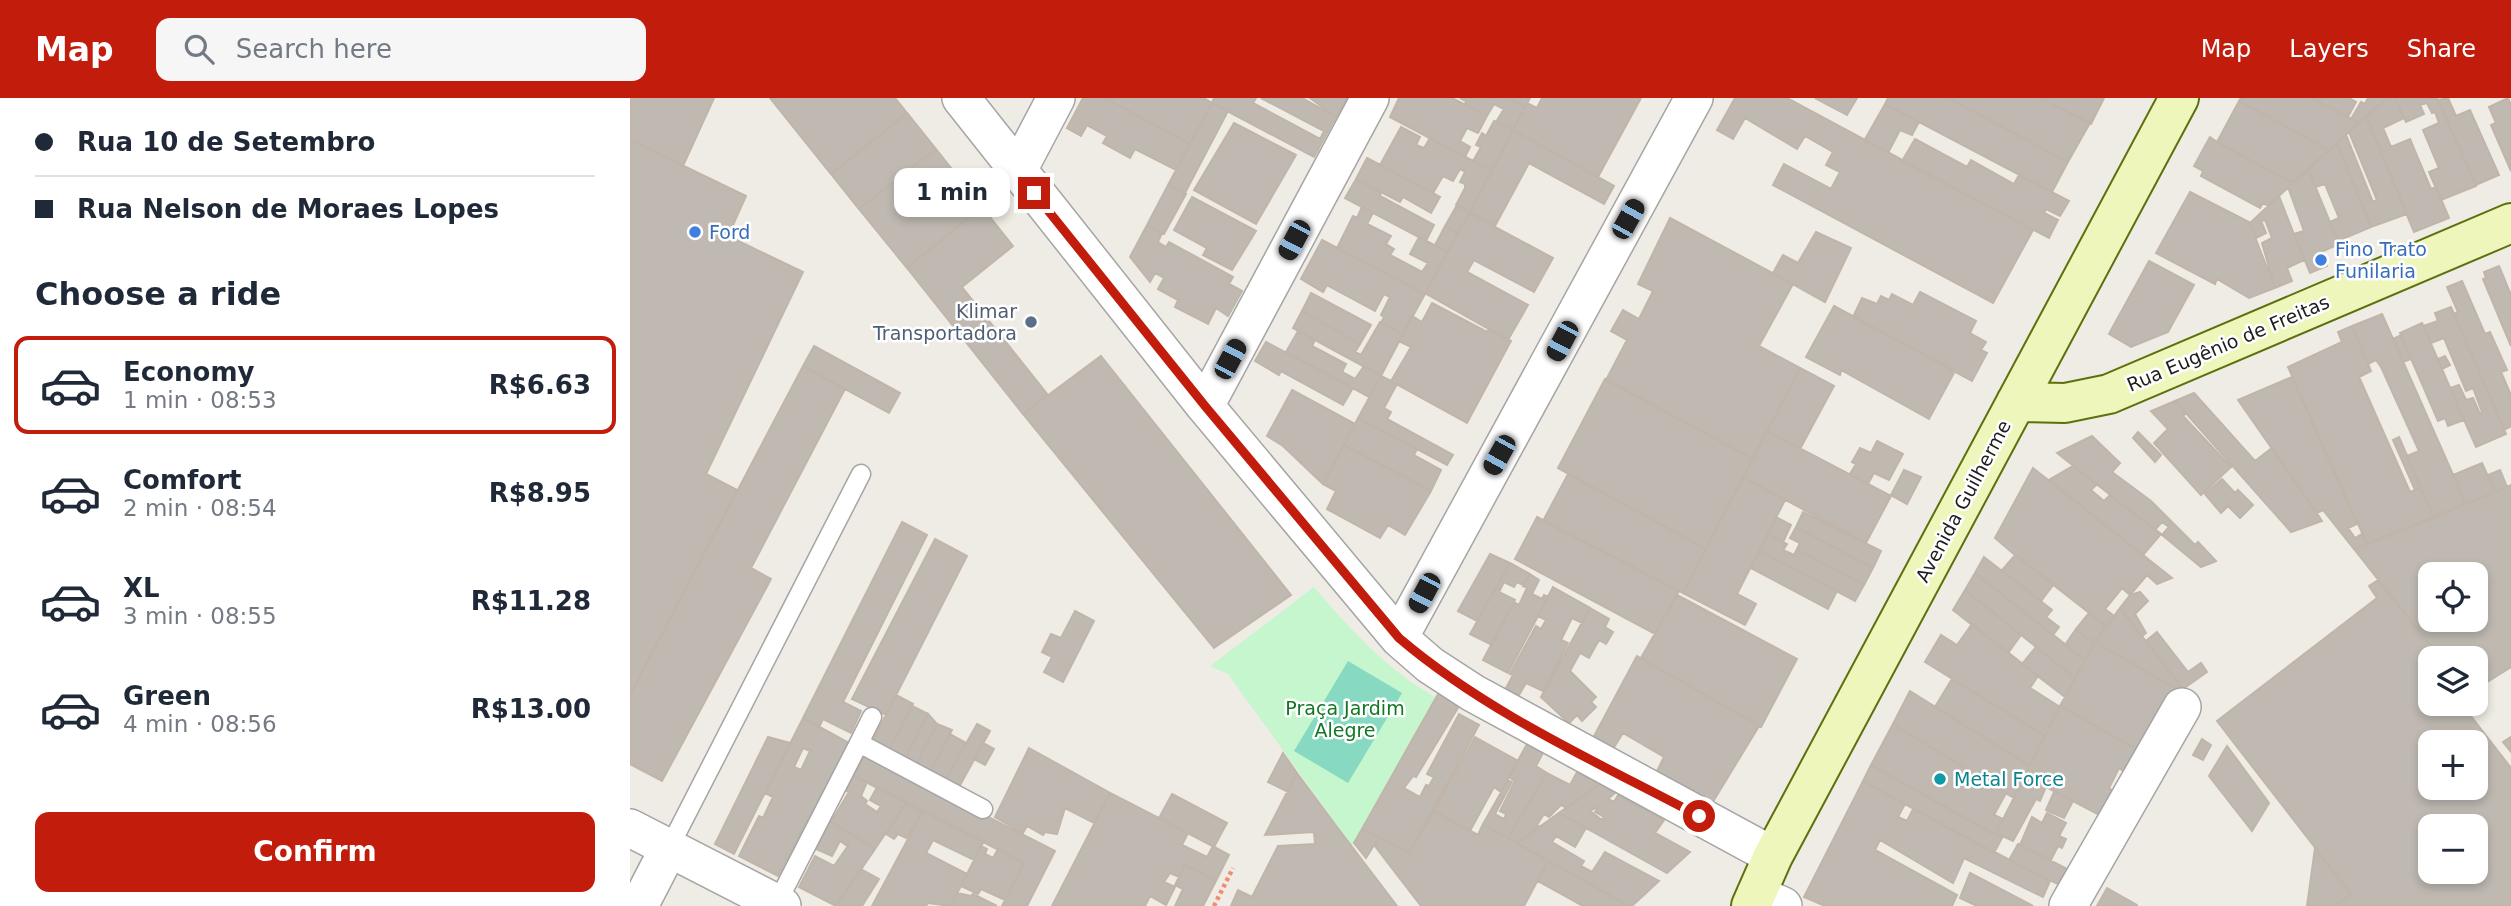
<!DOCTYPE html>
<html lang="en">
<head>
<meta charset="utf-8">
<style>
	body { margin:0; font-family:"DejaVu Sans",sans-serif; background:#f6f6f7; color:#1f2937; height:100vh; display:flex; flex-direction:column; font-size:26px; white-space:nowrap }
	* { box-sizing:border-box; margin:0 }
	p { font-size:23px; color:#747a83 }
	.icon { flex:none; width:38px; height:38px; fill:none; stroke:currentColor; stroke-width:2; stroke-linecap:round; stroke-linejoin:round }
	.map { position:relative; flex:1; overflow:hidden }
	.sheet { display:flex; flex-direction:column; background:#fff; width:630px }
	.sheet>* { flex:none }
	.hud { display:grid; align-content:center; height:154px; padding:0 35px; background:#fff }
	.fabs { position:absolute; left:1788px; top:464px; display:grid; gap:14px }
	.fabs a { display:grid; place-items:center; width:70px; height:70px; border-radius:14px; background:#fff; box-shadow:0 4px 10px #0003; font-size:35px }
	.end { position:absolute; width:32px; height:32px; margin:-16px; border:9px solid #c11c0c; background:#fff; box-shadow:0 0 0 4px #fff }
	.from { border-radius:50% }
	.bubble { position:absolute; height:49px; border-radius:14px; background:#fff; box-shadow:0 4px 10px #0003; font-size:23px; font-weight:600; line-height:49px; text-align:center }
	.car { position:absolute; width:21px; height:42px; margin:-21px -10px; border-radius:9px; box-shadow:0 0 5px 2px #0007; background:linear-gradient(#222 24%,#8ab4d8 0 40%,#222 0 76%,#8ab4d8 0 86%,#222 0) }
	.hud b { display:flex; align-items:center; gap:24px; height:66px; font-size:26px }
	.hud b+b { border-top:2px solid #e0e1e3 }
	.hud i { width:18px; height:18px; background:#1f2937 }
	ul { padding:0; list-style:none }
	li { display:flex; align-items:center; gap:21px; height:98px; margin:0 14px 10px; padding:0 21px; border:4px solid transparent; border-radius:14px }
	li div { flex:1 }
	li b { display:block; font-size:26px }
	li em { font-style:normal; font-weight:600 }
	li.selected { border-color:#c11c0c }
	li>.icon { width:63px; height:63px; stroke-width:1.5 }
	h2 { padding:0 35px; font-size:32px; line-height:84px }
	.action { display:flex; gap:14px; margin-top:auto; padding:14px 35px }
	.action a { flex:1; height:80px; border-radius:14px; background:#c11c0c; color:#fff; font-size:28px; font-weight:600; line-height:80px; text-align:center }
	header { display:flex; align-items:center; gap:42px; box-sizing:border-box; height:98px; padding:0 35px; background:#c11c0c; color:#fff }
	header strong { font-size:33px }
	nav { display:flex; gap:38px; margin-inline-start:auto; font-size:24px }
	.search { width:490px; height:63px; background:#f6f6f7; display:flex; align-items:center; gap:18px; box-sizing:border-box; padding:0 24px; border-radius:14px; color:#747a83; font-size:26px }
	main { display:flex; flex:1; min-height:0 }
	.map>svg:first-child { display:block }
</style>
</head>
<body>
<header>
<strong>Map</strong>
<div class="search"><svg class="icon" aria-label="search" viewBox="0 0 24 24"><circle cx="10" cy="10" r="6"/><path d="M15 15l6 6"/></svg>Search here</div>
<nav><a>Map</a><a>Layers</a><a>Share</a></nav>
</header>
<main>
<section class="sheet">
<div class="hud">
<b><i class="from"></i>Rua 10 de Setembro</b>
<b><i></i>Rua Nelson de Moraes Lopes</b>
</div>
<h2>Choose a ride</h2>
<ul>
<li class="selected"><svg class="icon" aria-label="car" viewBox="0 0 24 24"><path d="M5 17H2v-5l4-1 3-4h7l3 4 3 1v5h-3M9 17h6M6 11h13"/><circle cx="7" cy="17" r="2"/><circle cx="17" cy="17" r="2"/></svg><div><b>Economy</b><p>1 min · 08:53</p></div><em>R$6.63</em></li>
<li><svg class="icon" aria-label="car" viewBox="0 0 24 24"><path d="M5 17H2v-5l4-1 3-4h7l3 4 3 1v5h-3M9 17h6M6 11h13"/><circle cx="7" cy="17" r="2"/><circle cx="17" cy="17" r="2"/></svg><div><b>Comfort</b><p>2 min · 08:54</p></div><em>R$8.95</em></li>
<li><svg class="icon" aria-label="car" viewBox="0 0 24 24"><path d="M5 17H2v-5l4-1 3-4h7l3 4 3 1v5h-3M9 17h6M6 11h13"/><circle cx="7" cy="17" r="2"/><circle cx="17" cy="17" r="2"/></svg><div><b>XL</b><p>3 min · 08:55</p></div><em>R$11.28</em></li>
<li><svg class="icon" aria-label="car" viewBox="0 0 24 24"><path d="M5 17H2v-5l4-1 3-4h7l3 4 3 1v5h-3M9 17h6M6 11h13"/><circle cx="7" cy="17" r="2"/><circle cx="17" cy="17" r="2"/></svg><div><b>Green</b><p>4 min · 08:56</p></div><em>R$13.00</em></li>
</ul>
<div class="action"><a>Confirm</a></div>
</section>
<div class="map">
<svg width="1881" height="808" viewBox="0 0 1881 808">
	<rect width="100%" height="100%" fill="#efece5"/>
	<!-- park -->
	<path fill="#c5f6cd" d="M684,489C721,532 756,571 805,599L722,748L598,576L580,568Z"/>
	<!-- pitch -->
	<path fill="#88d9c1" d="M718,563L772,595L718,685L664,653Z"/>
	<!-- building -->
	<path fill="#bfb9b2" stroke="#c0b5a8" stroke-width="2" fill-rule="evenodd" d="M0,0H84L53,68L0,42Z
		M140,0H265L277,15L201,76Z
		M453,0H475L560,46L546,72L505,51L500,60L473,45L477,38L457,27L451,38L437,30Z
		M475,0H574L582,5L560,46Z
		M584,0H626L623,5L690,41L694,33L631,0H672L706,19L684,59L582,5Z
		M680,0H717L706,19Z
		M769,0H822L857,18L848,35L837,30L830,43L840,49L835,59L760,19Z
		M830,0H878L895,9L883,32L866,24L874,11L864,6L857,18L835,7L836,3Z
		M879,0H900L895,9Z
		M912,0H1011L968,79L883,32L897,5L907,10Z
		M1105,0H1157L1403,132L1363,205L1143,87L1154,66L1201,91L1210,74L1196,67L1203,54L1175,38L1167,51L1115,20L1103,41L1087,32Z
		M1185,0H1227L1217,17Z
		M1258,0H1318L1438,64L1422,94L1255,6Z
		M1318,0H1410L1460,25L1438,64Z
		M1410,0H1474L1461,26Z
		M1611,0H1682L1729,25L1699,52L1609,3Z
		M1682,0H1719L1726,4L1718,19Z
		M1738,0H1757L1729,25L1721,21L1731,4L1735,6Z
		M1757,0H1765L1774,20L1753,30L1761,49L1780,41L1801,91L1806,89L1819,120L1784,134L1736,18Z
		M1765,0H1807L1846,88L1811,102L1799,74L1809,70L1793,32L1809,25L1805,14L1802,15L1797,5L1790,7L1794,16L1776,24Z
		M1818,0L1826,18L1840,12L1869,77L1846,87L1808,2Z
		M1878,0L1881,7V73L1861,27L1866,25L1859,9Z
		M1609,3L1699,52V53L1663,85L1587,44Z
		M582,5L598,13L555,95L538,87Z
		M1255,6L1289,24L1282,37L1270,32L1258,55L1234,43Z
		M277,15L306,51L229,111L201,76Z
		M1736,18L1777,116L1741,129L1707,45L1716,37L1743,104L1747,102L1719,34Z
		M864,23L883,32L862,73L843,63L851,49L846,47L852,35L856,38Z
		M604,25L666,57L626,126L564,92Z
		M771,29L790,39L786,47L794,50L800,40L862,73L840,114L826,107L835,90V86L830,84L835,74L830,71L823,83L813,78L803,95L750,67Z
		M883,32L984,88L974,106L899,65L865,128L839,114Z
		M1580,39L1587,44L1663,85L1638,108L1633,105L1630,110L1571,78L1573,73L1564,68Z
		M1285,41L1337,69L1341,62L1384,86L1389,77L1439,103L1430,118L1416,111L1414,115L1428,122L1419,140L1272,63Z
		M0,42L116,98L98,138L173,174L76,376L107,392L0,597Z
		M1707,45L1741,129L1708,143L1700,124L1709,120L1695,86L1685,89L1678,71Z
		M306,51L352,109L277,170L229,111Z
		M737,60L810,99L801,115L773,99L770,104L726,81Z
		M1678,71L1709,146L1691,154L1697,168L1680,175L1664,136L1674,133L1658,89Z
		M726,81L751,95L750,98L804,127L796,143L715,100Z
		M538,87L556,96L534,136L517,127Z
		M1560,94L1619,124L1645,190L1619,200L1587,181L1585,186L1526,155Z
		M1649,98L1674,162L1657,170L1662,183L1645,190L1632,145L1642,140L1635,122L1631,123L1636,135L1626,140L1620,125Z
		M562,99L626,133L602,172L573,157L577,150L544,132Z
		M827,107L840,114L828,135L815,128Z
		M352,109L383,148L332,189L418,297L393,316L277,170Z
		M732,109L743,115L737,126L761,138L756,146L764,151L760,157L792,174L798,165L780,156L789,139L818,154L795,196L707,150L723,118L727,120Z
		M839,115L923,160L904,194L844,162L837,174L898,207L878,242L795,195Z
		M1040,120L1163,186L1129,248L1170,270L1123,361L976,282L997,242L981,233L993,212L1009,221L1023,193L1008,186Z
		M517,127L532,135L528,144L536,149L539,144L603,179L599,186L612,193L598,218L586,210L578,226L545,209L548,202L528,191L534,180L525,175L520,184L500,159Z
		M815,128L828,135L818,154L805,147Z
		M1186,134L1221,150L1195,204L1143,175L1153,157L1168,165Z
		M692,142L795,196L773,236L751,225L754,219L751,217L760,199L754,196L745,213L697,187L693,194L671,181Z
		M1519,163L1564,187L1538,234L1501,249L1479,236Z
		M1869,168L1881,197V248L1853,181L1856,180L1854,174Z
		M1832,183L1855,236L1860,234L1877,272L1871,274L1881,297V328L1874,332L1824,216L1828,214L1817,189Z
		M1290,194L1346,223L1340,235L1356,244L1351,252L1357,255L1342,283L1223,219L1232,200L1247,206L1251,198L1259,202L1262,196L1283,207Z
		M681,195L741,227L730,246L672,213Z
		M802,205L857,234L859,231L881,243L837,325L761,283L781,249L769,243L782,218L792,224Z
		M1204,208L1325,273L1299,321L1211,272L1210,277L1176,259Z
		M1821,209L1876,336L1846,349L1820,290L1829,287L1836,302L1843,300L1850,316L1852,314L1843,290L1836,293L1814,240L1801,245L1793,228L1808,223L1805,215Z
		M672,213L730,246L725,254L731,257L750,224L773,236L751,278L663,230Z
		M1752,216L1836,406L1804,420L1777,358L1789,353L1751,269L1746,262L1738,266L1722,228Z
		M1792,225L1834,322L1818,328L1815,320L1808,323L1770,235Z
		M1722,228L1741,273L1729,279L1780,394L1791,390L1804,420L1737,446L1658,269L1712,244L1708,234Z
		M668,233L685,242L682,248L716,266L712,274L725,281L734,268L751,278L739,299L656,254Z
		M1771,237L1781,261L1773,264L1763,241Z
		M636,244L723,290L713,307L651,273L649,277L625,263Z
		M184,248L270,295L259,315L173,268Z
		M471,258L661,497L584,550L393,316Z
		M1815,258L1820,267L1812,271L1808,261Z
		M173,268L215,291L121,470L141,481L32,683L0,666V597Z
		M1170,270L1204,288L1170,351L1137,333Z
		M751,278L767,286L754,310L761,314L757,321L823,357L817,367L728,320Z
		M1662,279L1727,426L1718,430L1725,440L1732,436L1737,446L1724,451L1693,412L1687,415L1608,302Z
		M975,281L1123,361L1076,451L928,370Z
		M662,292L725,326L693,386L653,348L637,338Z
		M1564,295L1625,363L1642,350L1692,423L1661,434L1545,303Z
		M1545,303L1556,315L1553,318L1601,369L1571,397L1524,345L1538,331L1521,313Z
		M728,320L787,351L784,357L811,372L801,393L714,347Z
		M1137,333L1261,398L1236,445L1113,379Z
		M1508,334L1531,357L1525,364L1503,340Z
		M1462,338L1490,365L1482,374L1521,403L1565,447L1568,444L1586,463L1571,469L1532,437L1539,429L1532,424L1525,432L1427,355Z
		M1769,339L1791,390L1785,392L1763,342Z
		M1247,343L1273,356L1259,382L1244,375L1238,386L1220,376L1226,366L1222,364L1230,350L1241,355Z
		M714,347L801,393L775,437L758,427L750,440L697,411L706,393L693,386Z
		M1852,365L1865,394L1836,406L1823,377Z
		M1443,368L1467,386L1461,392L1474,403L1480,397L1531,436L1513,457L1419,382Z
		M1403,370L1513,457L1542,480L1527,486L1517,477L1500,497L1492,490L1475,511L1484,518L1476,528L1385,457L1365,440Z
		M1274,372L1291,379L1277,406L1261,397Z
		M1870,372L1877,389L1865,394L1858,377Z
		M938,376L1076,451L1053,495L913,423Z
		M1113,379L1155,402L1107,496L1126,506L1115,527L1053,495Z
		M1592,381L1605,395L1608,392L1623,407L1610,420L1598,408L1591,415L1575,396Z
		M1881,387V569L1846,591V560H1810L1724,451ZM1801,476H1846V522H1801Z
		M1173,414L1251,453L1243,470L1166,429Z
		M907,419L1049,493L1025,536L885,461Z
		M1146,419L1161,427L1153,444L1138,436Z
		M272,424L297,437L213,604L231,613L221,635L193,621L189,629L173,620Z
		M1166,429L1243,470L1234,487L1167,451L1170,445L1160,440Z
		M1138,436L1157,446L1153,452L1164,457L1167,451L1234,487L1225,503L1130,453Z
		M305,441L337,458L256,617L222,601Z
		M1130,453L1207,493L1198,511L1121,470Z
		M860,456L880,465L847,523L828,513Z
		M1385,457L1424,486L1411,503L1372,472Z
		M1354,459L1422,512L1416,519L1429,529L1423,537L1345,475Z
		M880,465L900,476L893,487L887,484L884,489L874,484L869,494L885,502L862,547L840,536Z
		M1345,475L1455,562L1445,580L1335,492Z
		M900,476L909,482L902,496L912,501L914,497L918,499L878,575L853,562L884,504L889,507L897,490L893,488Z
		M1748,482L1810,560H1801V606H1839L1834,609L1881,670V808H1705L1721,796L1587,623L1747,500L1739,488ZM1801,644H1846V690H1801ZM1801,728H1846V774H1801Z
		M923,489L960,510L952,525L942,520L931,542L938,545L913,593L896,585L889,597L876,590L883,577L880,576L906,528L911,531L916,522L908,518Z
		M1335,492L1391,537L1378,555L1323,512Z
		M1510,494L1518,503L1505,516L1516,535L1512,538L1490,510L1500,497Z
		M1047,497L1167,561L1131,629L1011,560Z
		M960,510L979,521L975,529L983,534L976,546L969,542L959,560L950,555L940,573L966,599L961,604L966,609L952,623L947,617L939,625L911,599Z
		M1490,510L1550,587L1548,592L1465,544Z
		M445,513L464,523L433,584L414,574L422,559L412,554L421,536L431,540Z
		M1459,515L1476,528L1464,545L1446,531Z
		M1342,526L1408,578L1400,590L1430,609L1415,638L1295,564L1311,537L1327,547Z
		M1446,531L1464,545L1455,562L1435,547Z
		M1527,534L1558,574L1571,565L1577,574L1553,591L1516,543Z
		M1465,544L1548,592L1512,654L1430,608Z
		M1406,549L1445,580L1435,599L1392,566Z
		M1007,558L1129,628L1081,707L1026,675L1034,659L993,635L983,651L963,640Z
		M1322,581L1415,638L1400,668L1305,609Z
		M1280,593L1400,668L1384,700L1263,626Z
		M808,596L829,608L786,679L783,678L774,690L790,699L796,687L799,688L804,679L797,676L829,616L849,627L779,755L732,731Z
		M266,597L283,606L259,653L242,644Z
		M282,608L298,616L275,661L259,653Z
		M1430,608L1512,654L1499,677L1489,670L1479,690L1488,697L1475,720L1395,678Z
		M298,616L307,626L286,667L275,661Z
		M173,620L219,645L148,778L109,758L129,718L133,720L143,699L135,695ZM173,650L180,653L171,672L164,669Z
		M307,626L322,632L300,675L286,667Z
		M347,626L360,633L329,689L315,683Z
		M1263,626L1376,695L1364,717L1373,721L1365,737L1241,667Z
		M320,636L336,645L315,683L300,675Z
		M138,639L160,645L104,756L85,746Z
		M845,639L888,663L871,694L864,689L840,733L804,713Z
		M1881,639V654L1873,644Z
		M1572,641L1581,647L1573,662L1563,657Z
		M353,645L364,651L355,667L344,661Z
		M897,646L913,655L906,668L917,675L878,740L853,726L878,682L882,684L865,716L874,721L876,716L870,713L885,683L879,679Z
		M1597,648L1639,705L1622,733L1579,678Z
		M399,650L480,695L464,725L435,710L427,736L415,734L413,737L397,728L393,735L365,719Z
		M653,655L667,675L658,694L638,684Z
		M235,656L425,753L397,808H372L394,765L224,678Z
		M1241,667L1372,740L1364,755L1233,683Z
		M947,674L970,686L937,710L931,707L919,719L914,716L907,727L910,729L887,745L878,740L917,675L940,687Z
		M667,675L707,729L767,808H601L608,792L622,799L648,748L685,746L684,734L635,737Z
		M224,678L237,684L231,698L237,703L235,706L247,714L251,708L240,702L247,689L277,704L245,751L201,724L219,694L216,693Z
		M1395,678L1416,689L1410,703L1406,701L1383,743L1366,735Z
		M1233,683L1275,706L1268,719L1277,723L1283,711L1420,783L1413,799L1334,760L1323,785L1250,742L1245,752L1327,797L1322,808H1195L1174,799Z
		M970,686L985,695L978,701L984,704L988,697L1034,722L1025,735L1060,754L1037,775L929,715ZM969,708L965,714L974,719L972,722L960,713Z
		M1424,694L1443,703L1434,720L1416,712Z
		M480,695L558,735L552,747L577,759L583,748L599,757L586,783L555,767L549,779L540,775L534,784L545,789L536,807L520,798L515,808H422Z
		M542,696L597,725L584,749L529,720Z
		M277,704L293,713L276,740L268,736L264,741L256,736Z
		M293,713L354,743L344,762L303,742L296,755L337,776L331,788L320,808L298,805L296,808H242Z
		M804,713L848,737L853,726L918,763L894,808H791L745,748L749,739L779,755Z
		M929,715L956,730L945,749L926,738L922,744L954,763L951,768L962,774L975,754L1029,783L1002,808H999L887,745Z
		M1417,715L1436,725L1429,738L1436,741L1432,750L1428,748L1421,762L1390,747L1402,719L1412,725Z
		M200,723L245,751L206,808L169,789L185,758L204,768L220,745L216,747L210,743L202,758L186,751Z
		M732,731L749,739L736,760L724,745Z
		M1388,746L1443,774L1434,789L1379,762Z
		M351,748L357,751L355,756L363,760L368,751L394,765L375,802L351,791L348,796L331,788Z
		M1685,750L1721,796L1705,808H1677Z
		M918,763L995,806L999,808H953L908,783Z
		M555,767L586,783L573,808H545L553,791L545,787Z
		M231,771L249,781L232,808H206Z
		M1340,775L1403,808H1347L1330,800Z
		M1477,790L1507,807V808H1467Z
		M327,795L341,798L343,796L367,808H320Z"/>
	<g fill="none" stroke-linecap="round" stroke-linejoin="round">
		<!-- lane casing -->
		<g stroke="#a5a5a5" stroke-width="21">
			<path id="lane" d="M229,645L242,619
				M39,750L231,376
				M147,805L229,645L353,711"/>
		</g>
		<!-- street casing -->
		<g stroke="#a5a5a5" stroke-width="40">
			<path id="street" d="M331,0L575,308L769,540L800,567L843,595L1143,758
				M387,74L426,0
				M575,308L740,0
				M769,540L1064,0
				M0,730L152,808
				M1126,796L1153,808
				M9,808L39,750
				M1438,808L1552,609"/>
		</g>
		<!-- secondary casing -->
		<g stroke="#5c700b" stroke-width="42">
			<path id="secondary" d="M1386,304L1435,305L1479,296L1881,125
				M1121,808L1143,758L1549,0"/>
		</g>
		<!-- path -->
		<path stroke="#f28b73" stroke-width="4.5" stroke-dasharray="3.5 3.5" stroke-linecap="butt" d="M584,808L603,770"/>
		<!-- lane -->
		<use href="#lane" stroke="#fff" stroke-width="18"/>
		<!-- street -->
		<use href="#street" stroke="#fff" stroke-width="37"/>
		<!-- secondary -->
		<use href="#secondary" stroke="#eef6bc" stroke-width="38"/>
	</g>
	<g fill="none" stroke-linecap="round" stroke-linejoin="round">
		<!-- route -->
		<path stroke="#c11c0c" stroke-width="9" d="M404,95L575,308L769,540C857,615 967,664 1069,718"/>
	</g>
	<!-- markers -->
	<g fill="#3f7fe0" stroke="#fff" stroke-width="2.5">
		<circle cx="65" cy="134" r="7"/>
		<circle cx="1691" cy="162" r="7"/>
	</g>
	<circle fill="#5c6f8a" stroke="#fff" stroke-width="2.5" cx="401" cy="224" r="7"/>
	<circle fill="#0f9aa8" stroke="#fff" stroke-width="2.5" cx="1310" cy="681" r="7"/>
	<g text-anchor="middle" stroke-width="5" stroke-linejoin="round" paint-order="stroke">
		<!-- shop labels -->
		<g font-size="19" fill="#366cbe" stroke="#fff" text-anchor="start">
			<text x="79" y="141">Ford</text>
			<text x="1705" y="158">Fino Trato<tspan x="1705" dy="22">Funilaria</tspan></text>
		</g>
		<!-- service labels -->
		<g font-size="19" fill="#4e5e75" stroke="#fff" text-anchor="end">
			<text x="387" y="220">Klimar<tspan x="387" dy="22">Transportadora</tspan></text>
		</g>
		<!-- street labels -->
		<g font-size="19" fill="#1e1e1e" stroke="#fff">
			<text transform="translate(1598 245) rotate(-23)" y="7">Rua Eugênio de Freitas</text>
			<text transform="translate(1333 403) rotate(-62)" y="7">Avenida Guilherme</text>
		</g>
		<!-- park labels -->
		<g font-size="19" fill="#127723" stroke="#fff">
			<text x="715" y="617">Praça Jardim<tspan x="715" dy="22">Alegre</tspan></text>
		</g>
		<!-- culture labels -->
		<g font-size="19" fill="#0d838f" stroke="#fff" text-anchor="start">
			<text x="1324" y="688">Metal Force</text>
		</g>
	</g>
</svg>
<div class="fabs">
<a><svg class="icon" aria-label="locate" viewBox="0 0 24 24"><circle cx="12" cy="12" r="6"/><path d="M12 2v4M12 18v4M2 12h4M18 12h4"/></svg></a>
<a><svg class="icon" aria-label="layers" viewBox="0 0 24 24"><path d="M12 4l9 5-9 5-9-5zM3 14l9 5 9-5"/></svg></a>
<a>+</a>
<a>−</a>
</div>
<i class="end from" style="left:1069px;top:718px"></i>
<i class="end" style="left:404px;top:95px"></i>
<div class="bubble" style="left:264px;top:70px;width:116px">1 min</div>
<i class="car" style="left:998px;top:121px;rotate:29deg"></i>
<i class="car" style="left:664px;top:142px;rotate:208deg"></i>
<i class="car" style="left:932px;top:243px;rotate:208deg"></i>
<i class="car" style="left:600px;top:261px;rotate:28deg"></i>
<i class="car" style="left:869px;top:357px;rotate:209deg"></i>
<i class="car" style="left:794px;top:495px;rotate:208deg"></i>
</div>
</main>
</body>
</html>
